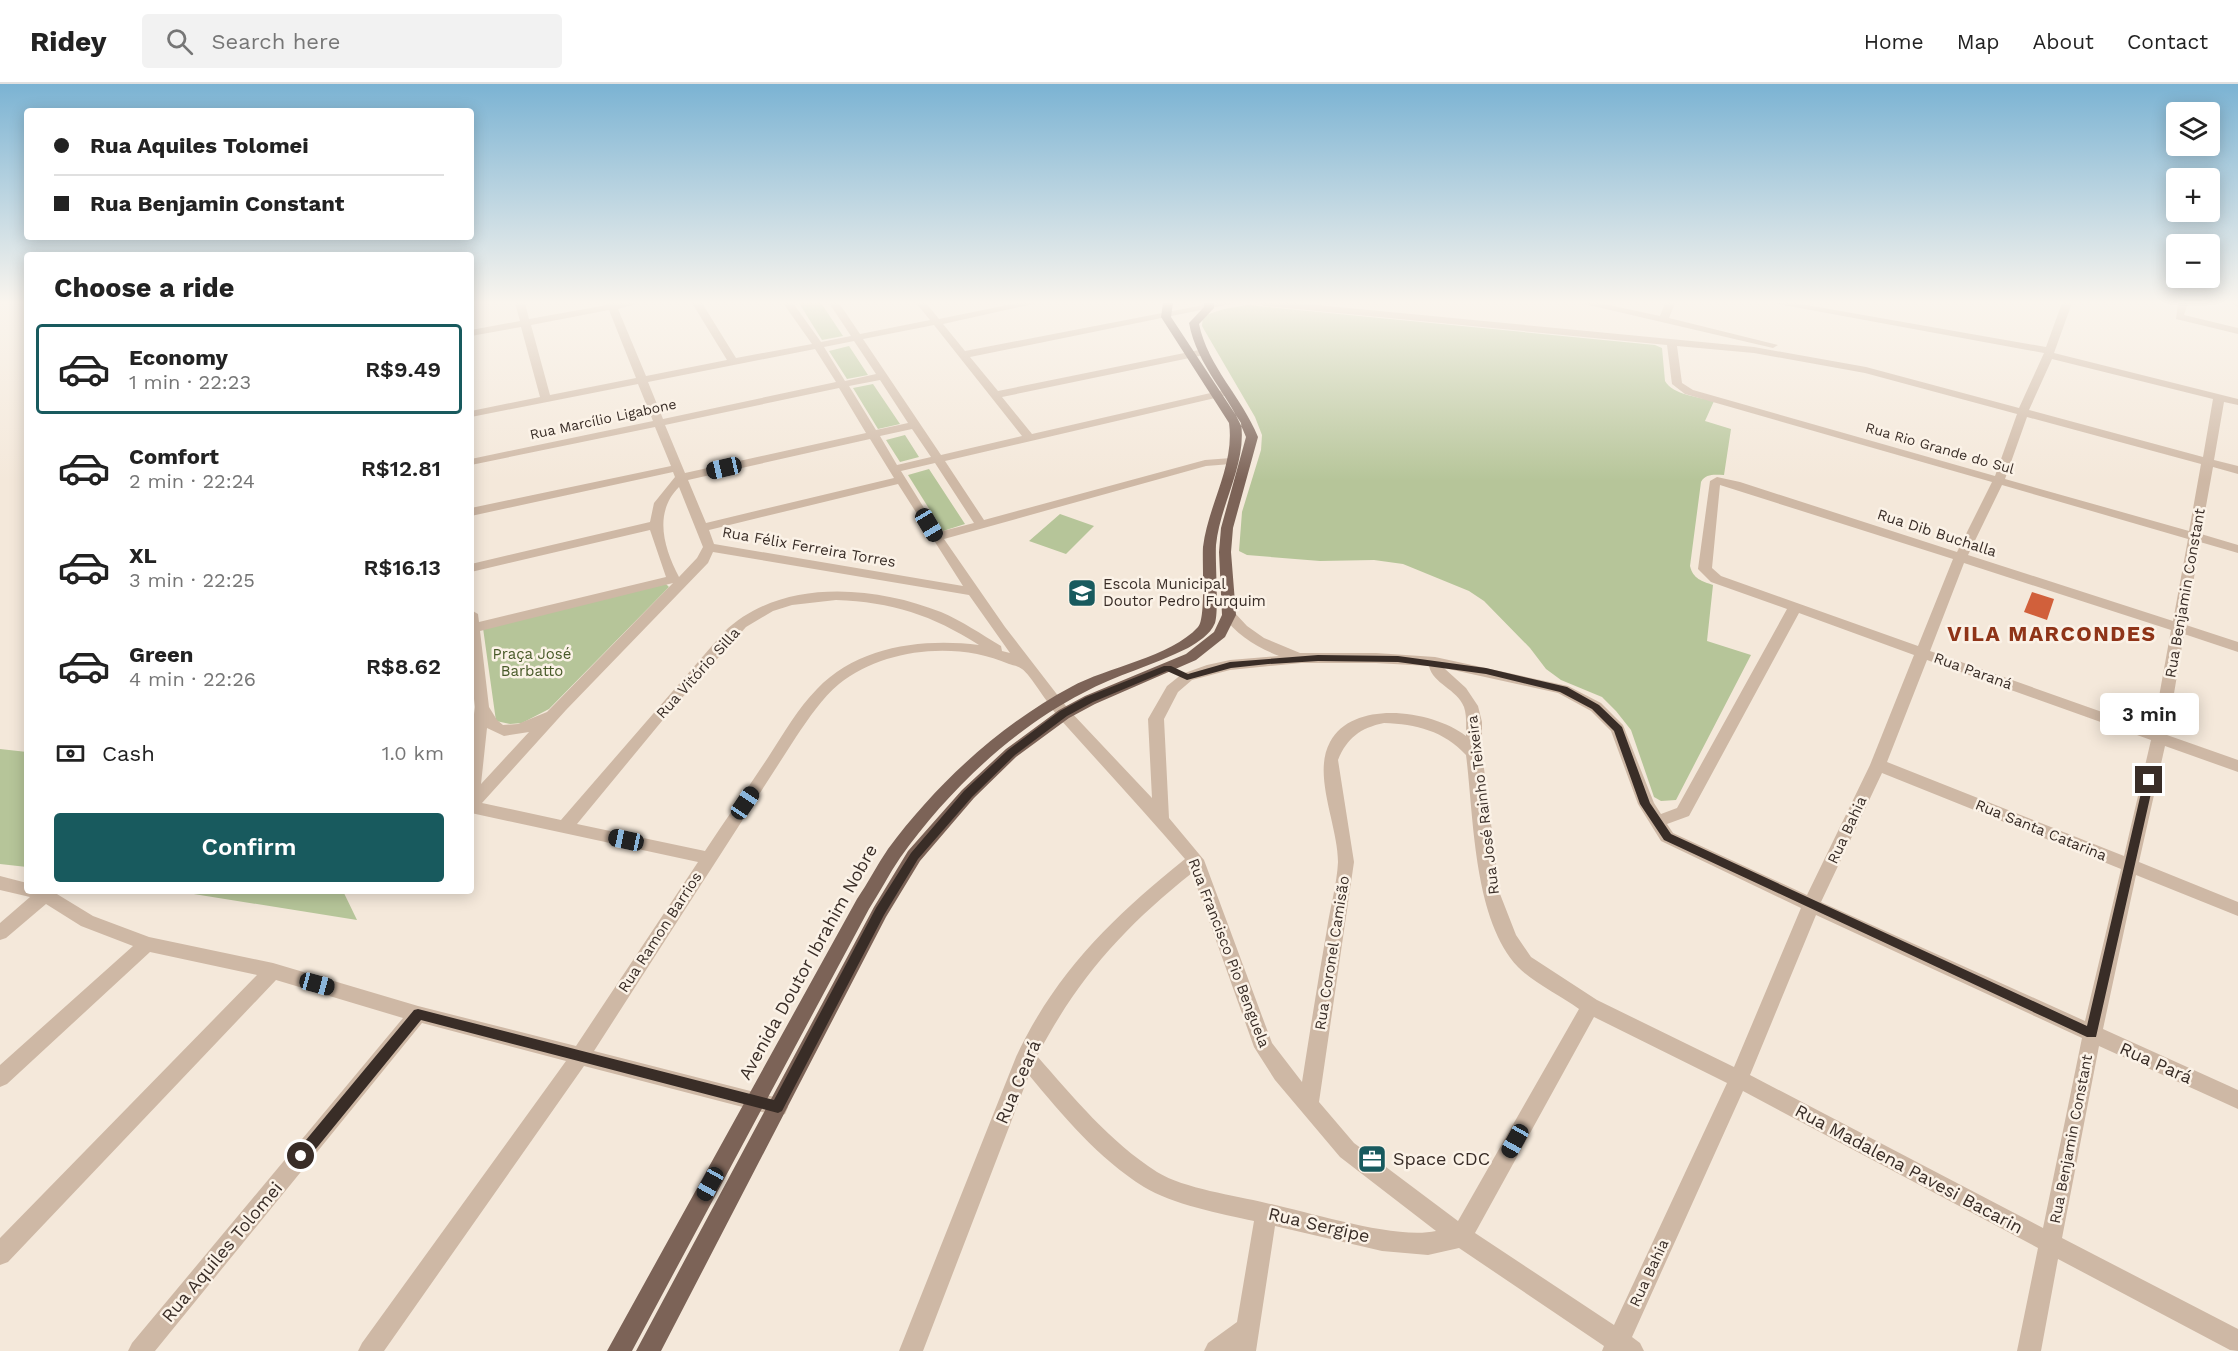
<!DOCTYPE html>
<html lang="en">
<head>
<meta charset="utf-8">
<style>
	body { margin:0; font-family:"Work Sans",sans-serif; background:#f2f2f2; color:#222; height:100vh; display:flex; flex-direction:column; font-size:22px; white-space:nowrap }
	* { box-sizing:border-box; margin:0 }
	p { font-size:20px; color:#767676 }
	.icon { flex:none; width:33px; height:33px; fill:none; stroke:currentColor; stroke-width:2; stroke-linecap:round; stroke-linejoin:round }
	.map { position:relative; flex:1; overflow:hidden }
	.drawer { position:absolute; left:24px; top:168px; width:450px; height:642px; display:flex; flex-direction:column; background:#fff; border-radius:6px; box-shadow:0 3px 15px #0003 }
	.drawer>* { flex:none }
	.top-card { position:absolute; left:24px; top:24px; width:450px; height:132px; border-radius:6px; box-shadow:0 3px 15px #0003; display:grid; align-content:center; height:132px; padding:0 30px; background:#fff }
	.tools { position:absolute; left:2166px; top:18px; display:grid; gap:12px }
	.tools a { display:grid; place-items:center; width:54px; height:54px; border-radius:6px; background:#fff; box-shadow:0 3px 15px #0003; font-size:30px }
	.end { position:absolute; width:27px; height:27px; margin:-14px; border:8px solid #392d27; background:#fff; box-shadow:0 0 0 3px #fff }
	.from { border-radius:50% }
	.bubble { position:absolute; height:42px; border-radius:6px; background:#fff; box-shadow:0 3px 15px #0003; font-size:20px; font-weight:600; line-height:42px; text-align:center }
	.car { position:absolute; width:18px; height:36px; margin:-18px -9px; border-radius:8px; box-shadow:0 0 4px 2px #0007; background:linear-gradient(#222 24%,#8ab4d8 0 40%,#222 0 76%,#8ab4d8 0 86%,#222 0) }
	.top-card b { display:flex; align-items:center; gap:21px; height:57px; font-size:22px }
	.top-card b+b { border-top:2px solid #e0e0e0 }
	.top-card i { width:15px; height:15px; background:#222 }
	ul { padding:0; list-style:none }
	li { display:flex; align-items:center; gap:18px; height:90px; margin:0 12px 9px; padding:0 18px; border:3px solid transparent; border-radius:6px }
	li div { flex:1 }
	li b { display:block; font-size:22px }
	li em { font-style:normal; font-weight:600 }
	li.on { border-color:#185a5e }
	li>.icon { width:54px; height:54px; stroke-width:1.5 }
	h2 { padding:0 30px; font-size:27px; line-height:72px }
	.pay { display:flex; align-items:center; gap:15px; height:66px; padding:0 30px; font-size:22px }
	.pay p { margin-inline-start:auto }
	.cta { display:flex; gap:12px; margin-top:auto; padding:12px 30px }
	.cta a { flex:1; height:69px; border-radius:6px; background:#185a5e; color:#fff; font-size:24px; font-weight:600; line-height:69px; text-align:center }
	header { display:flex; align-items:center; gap:36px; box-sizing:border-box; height:84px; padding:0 30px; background:#fff; border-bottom:2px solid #e0e0e0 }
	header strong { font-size:28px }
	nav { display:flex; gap:33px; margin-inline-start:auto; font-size:21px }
	.search { width:420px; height:54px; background:#f2f2f2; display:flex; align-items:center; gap:15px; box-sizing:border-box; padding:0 21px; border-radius:6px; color:#767676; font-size:22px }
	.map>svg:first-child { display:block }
</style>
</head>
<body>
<header>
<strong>Ridey</strong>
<div class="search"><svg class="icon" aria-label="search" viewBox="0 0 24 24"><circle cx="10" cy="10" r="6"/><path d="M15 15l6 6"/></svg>Search here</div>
<nav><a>Home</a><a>Map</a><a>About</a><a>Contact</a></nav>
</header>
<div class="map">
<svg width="2238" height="1267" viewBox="0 0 2238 1267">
	<rect width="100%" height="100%" fill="#f4e8da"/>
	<!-- green -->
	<path fill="#b6c599" d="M799,219H821L843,252L822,256Z
		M1248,221L1655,261L1662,264L1665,297C1673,311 1699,313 1714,317L1705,337L1731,345L1724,391C1715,391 1706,389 1701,398L1690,482C1693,495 1702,497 1713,501L1707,557L1751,571L1676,716L1661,717L1654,713L1631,646L1616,627L1602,613L1561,596L1546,585L1530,564L1484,517L1469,507L1403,480L1374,476L1320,477L1247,471L1239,467L1242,428L1261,366L1262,351L1255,333L1202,242L1203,232L1224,225Z
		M849,262L868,291L847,295L829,267Z
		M873,300L900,340L878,345L853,304Z
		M905,351L919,373L900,378L886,356Z
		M929,385L965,440L943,447L908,391Z
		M1060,430L1094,442L1066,470L1029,457Z
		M666,500L669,503L549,625L522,639L510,640L496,637L483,544Z
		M0,665L27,668V783L0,780Z
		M175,807H343L357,836Z"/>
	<!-- building -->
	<path fill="#d1603b" d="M2032,508L2054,515L2047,536L2024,528Z"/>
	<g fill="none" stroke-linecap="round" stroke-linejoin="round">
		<!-- minor -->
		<path fill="#ceb8a5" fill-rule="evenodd" d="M515,219H525L529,235L607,221L606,219H639L618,225L646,292L727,276L692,219H702L736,274L812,260L783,219H793L821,258L851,252L829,219H839L860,250L930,236L916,219H926L939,235L1017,219H1037L943,240L965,267L1214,219H1235L970,273L998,307L1204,265L1209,268L1204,271L1002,313L1032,350L1228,305L1233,308L1228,311L945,377L984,436L1205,376L1231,374L1237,377L1231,380L1206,382L944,455L1005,543L1069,626L1152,714L1148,635L1167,602L1182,590L1207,581L1230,576L1279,572C1256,563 1237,551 1222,531L1229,527L1234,528L1247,542L1264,554L1300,569H1376L1435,573L1568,602L1601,619L1623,641L1654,719L1661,730L1677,724L1787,525L1711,498L1698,485L1710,397L1717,393L1740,398L1957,468L1992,398L1685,310L1672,300L1667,261L1264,222L1259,219H1296L1754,263L1866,283L2019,324L2044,269L1773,219H1795L2046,263L2062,219H2072L2054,269L2238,315V321L2224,318L2214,376L2238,382V390L2213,383L2201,450L2238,461V469L2200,458L2186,541L2238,558V568L2184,550L2167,651L2238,676V688L2165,662L2139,778L2238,818V832L2136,791L2103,945L2238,1006V1025L2099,962L2062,1154L2238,1245V1267L2230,1266L2058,1175L2041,1267H2017L2038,1164L1743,1007L1632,1253L1640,1259L1644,1267H1602L1604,1262L1459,1164L1428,1171L1382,1167L1275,1142L1256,1267H1204L1208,1259L1237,1238L1254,1137C1222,1130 1171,1120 1144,1103C1098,1074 1063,1032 1029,991L923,1267H899L1016,973C1055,889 1114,832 1185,775C1145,728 1102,682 1060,635C1051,625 1030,590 1022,585C1018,582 1012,581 1009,580C957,557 884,564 839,600C822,614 809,634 796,653L594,967L778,1014L785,1016L788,1023L785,1030L778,1032L584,982L384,1267H358L362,1259L566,977L422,939L155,1267H128L132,1259L403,934L276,896L8,1178L0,1181V1154L257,891L150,868L7,1000L0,1003V981L133,862L81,842L46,820L6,854L0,856V839L30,813L0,806V792L27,799V807H52L93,832L149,853L273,879L418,922L576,962L698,778L471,729V651L475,623L471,591V526L478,530L479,538L666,493L650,446L471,488V480L650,438L654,419L675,393L673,388L471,432V424L671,382L655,343L471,381V375L653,337L638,300L471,333V327L540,313L521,243L471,252V246L520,237ZM609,226L636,294L550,311L531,241ZM934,241L1022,352L941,371L863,255ZM854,257L876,290L845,297L824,263ZM1677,262L1754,269L1865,289L2017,330L1995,392L1693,306L1682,299ZM815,265L836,298L663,335L648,298ZM2052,275L2213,315L2203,373L2029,326ZM880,296L908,339L876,346L849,302ZM839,304L866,349L685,389L665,341ZM2027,333L2201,380L2189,447L2005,395ZM912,345L931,373L897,381L880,352ZM870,355L894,394L706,439L688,396ZM935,379L974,439L939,448L901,387ZM898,400L963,502L714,460L709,446ZM1720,401L1953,475L1918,562L1721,492L1712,484ZM2002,401L2188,455L2173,537L1968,471ZM679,403L703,463L697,474L679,493C664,464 653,429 679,403ZM713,468L969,511L1010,569L1002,567L1001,562C981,550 962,537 941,528C873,501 780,494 724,548L561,736L482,719L566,626L708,479ZM1964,479L2171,546L2153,646L1930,567ZM673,499L547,628L518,640L503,641L497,636L489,623L480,547ZM836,516C892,518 932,531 979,561C923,554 858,562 817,605C798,624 784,649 769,672C748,704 726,735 705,767L577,740L671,626L746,543L773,527L792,521ZM1799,529L1914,571L1870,681L1807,811L1673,749L1667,740L1689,732ZM1927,576L2151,656L2124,772L1887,678ZM1301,579H1376L1429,582C1433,600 1457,605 1464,623C1467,632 1466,643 1466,652C1434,627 1354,614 1330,658C1312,691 1338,741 1338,778C1337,800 1330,824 1327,845C1318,896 1310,947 1302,998L1272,959L1204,776L1169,734L1164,635L1178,608L1192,596L1230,586ZM1444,584L1558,609L1591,627L1611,647L1638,720L1661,757L1801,824L1734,983L1597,916L1531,873L1516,851L1500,810L1482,669V638L1478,622L1466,604ZM1384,639C1416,640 1444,647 1466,671C1474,733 1473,835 1518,883C1531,897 1562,913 1579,925L1458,1137L1354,1059L1319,1018L1354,778L1338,676C1347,654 1360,644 1384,639ZM487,644L504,652L529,648L481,700ZM1882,689L2121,785L2085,937L1821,818ZM1192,789L1254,963L1275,996L1340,1073L1436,1147C1395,1156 1309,1128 1266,1119C1234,1111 1185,1105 1157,1088C1109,1057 1074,1014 1037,972C1078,894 1124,843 1192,789ZM1816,831L2082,954L2043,1144L1750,991ZM1594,933L1727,999L1614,1241L1475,1149Z
			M1580,219H1600L1660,232L1665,219H1675L1669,234L1778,261L1773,264Z
			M2178,219H2188L2184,231L2238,244V250L2176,235Z
			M2231,219H2238V223Z"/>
		<!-- major -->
		<path fill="#7c6357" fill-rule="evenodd" d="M1163,219H1173L1171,233L1241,339C1247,380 1220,420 1216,461C1215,479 1219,527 1215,539C1210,551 1198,558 1188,564C1154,581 1116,591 1083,609C1011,646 947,708 900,774C889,790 880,808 869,825L632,1267H607L857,815C868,799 877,781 888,765C936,700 1000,641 1071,603C1107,583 1171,573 1198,543C1206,535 1202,479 1203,463C1208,421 1235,381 1229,339L1161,233Z
			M1204,219H1214V224L1199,240C1208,283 1242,313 1258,353L1233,444L1231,468L1236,531L1225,553L1196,576L1095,620L1069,634L1016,673L974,714L920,777L886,833L661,1267H636L874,823L908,767L962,706L1006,665L1059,626L1085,612L1186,570L1214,548L1222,531L1219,468L1221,444L1246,353C1231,312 1197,283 1189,239L1204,223Z"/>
	</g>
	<!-- sky -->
	<linearGradient id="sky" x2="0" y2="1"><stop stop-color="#7bb3d3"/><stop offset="0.55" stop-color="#faf5ee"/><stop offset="1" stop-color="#faf5ee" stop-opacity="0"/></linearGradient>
	<rect width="2238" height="397" fill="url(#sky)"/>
	<!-- route -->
	<path fill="#392d27" d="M1318,571L1398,572L1486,584L1567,603L1599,621L1622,643L1650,719L1671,750L2087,942L2144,696L2145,694H2153L2154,696L2096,953H2087L1664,756L1640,720L1614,647L1592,625L1560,608L1486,590L1398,578L1318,577L1268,580L1231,584L1187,596L1167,587L1093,618L1067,632L1015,671L972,713L918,775L884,831L782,1027L778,1029L421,936L306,1077L301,1078L296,1077L294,1072L296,1068L414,926L418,925L774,1016L876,824L911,769L964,707L1008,666L1060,627L1086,613L1164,582H1171L1188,590L1230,578Z"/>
	<!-- icons -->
	<defs>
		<g id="school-square" transform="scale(1.5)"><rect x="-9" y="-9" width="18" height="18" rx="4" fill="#185a5e" stroke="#fbf2e7"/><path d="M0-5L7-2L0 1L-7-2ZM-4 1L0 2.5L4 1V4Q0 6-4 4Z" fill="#fff"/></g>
		<g id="office-square" transform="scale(1.5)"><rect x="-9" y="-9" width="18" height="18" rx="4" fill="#185a5e" stroke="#fbf2e7"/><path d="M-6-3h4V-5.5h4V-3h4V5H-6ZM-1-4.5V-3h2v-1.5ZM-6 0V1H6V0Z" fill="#fff"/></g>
	</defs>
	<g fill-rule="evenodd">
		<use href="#school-square" x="1082" y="509"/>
		<use href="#office-square" x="1372" y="1075"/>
	</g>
	<g text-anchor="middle" stroke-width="5" stroke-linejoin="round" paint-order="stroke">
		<!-- far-street labels -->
		<g font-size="14" fill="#392d27" stroke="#fbf2e7">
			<text transform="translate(603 335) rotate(-12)" y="5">Rua Marcílio Ligabone</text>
			<text transform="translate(1940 364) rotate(16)" y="5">Rua Rio Grande do Sul</text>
		</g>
		<!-- street labels -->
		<g font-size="15" fill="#392d27" stroke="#fbf2e7">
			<text transform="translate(1937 449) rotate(18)" y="5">Rua Dib Buchalla</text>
			<text transform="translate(809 463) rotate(10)" y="5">Rua Félix Ferreira Torres</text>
			<text transform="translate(2185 509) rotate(-80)" y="5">Rua Benjamin Constant</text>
			<text transform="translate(1973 587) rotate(20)" y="5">Rua Paraná</text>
			<text transform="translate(698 589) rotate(-48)" y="5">Rua Vitório Silla</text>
			<text transform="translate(1483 721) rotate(-97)" y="5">Rua José Rainho Teixeira</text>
			<text transform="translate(1847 746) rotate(-65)" y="5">Rua Bahia</text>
			<text transform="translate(2041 746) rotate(22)" y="5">Rua Santa Catarina</text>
			<text transform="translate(660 848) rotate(-57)" y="5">Rua Ramon Barrios</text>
			<text transform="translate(1229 869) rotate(69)" y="5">Rua Francisco Pio Benguela</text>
			<text transform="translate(1332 869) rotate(-81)" y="5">Rua Coronel Camisão</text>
			<text transform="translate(2071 1055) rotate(-79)" y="5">Rua Benjamin Constant</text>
			<text transform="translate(1649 1189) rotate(-65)" y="5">Rua Bahia</text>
		</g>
		<!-- poi labels -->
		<g font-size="15" fill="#392d27" stroke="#fbf2e7" text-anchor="start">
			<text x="1103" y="505">Escola Municipal<tspan x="1103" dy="17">Doutor Pedro Furquim</tspan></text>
		</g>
		<!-- park labels -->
		<g font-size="15" fill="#475928" stroke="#fbf2e7">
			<text x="532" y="575">Praça José<tspan x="532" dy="17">Barbatto</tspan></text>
		</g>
		<!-- near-street labels -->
		<g font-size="18" fill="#392d27" stroke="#fbf2e7">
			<text transform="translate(808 878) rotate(-61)" y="6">Avenida Doutor Ibrahim Nobre</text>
			<text transform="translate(2156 979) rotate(24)" y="6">Rua Pará</text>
			<text transform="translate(1018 998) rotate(-67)" y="6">Rua Ceará</text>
			<text transform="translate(1909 1085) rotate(28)" y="6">Rua Madalena Pavesi Bacarin</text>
			<text transform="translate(1319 1141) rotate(13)" y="6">Rua Sergipe</text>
			<text transform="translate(222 1168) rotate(-50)" y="6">Rua Aquiles Tolomei</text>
		</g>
		<!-- near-poi labels -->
		<g font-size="18" fill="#392d27" stroke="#fbf2e7" text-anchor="start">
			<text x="1393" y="1081">Space CDC</text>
		</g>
		<!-- district labels -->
		<g font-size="21" font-weight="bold" letter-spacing="1.5" fill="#8f3418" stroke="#fbf2e7">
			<text x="2052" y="557">VILA MARCONDES</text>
		</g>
	</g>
</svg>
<div class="tools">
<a><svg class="icon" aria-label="layers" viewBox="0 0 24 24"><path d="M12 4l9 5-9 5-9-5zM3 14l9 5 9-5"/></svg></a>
<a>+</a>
<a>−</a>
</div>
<i class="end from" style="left:301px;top:1072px"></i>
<i class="end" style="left:2149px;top:696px"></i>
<div class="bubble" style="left:2100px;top:609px;width:99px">3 min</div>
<i class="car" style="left:724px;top:384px;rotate:257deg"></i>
<i class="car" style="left:929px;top:441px;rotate:149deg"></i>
<i class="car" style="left:745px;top:719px;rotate:34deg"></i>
<i class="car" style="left:626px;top:756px;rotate:282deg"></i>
<i class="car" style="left:317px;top:900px;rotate:105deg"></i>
<i class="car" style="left:1515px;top:1057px;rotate:209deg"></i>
<i class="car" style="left:710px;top:1100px;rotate:209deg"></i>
<div class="top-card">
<b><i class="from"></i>Rua Aquiles Tolomei</b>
<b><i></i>Rua Benjamin Constant</b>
</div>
<section class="drawer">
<h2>Choose a ride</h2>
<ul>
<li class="on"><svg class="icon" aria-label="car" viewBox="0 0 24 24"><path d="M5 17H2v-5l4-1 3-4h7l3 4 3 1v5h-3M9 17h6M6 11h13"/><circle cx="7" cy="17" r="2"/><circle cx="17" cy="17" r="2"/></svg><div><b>Economy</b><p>1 min · 22:23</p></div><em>R$9.49</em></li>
<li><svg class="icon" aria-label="car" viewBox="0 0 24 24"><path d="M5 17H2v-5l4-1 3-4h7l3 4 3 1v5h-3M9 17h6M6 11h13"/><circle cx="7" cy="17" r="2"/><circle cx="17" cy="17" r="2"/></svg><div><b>Comfort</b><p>2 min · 22:24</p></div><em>R$12.81</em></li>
<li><svg class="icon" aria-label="car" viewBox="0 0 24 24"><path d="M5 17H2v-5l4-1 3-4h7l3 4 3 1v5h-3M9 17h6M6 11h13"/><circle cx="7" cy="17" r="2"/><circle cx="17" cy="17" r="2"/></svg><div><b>XL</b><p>3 min · 22:25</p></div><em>R$16.13</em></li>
<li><svg class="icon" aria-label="car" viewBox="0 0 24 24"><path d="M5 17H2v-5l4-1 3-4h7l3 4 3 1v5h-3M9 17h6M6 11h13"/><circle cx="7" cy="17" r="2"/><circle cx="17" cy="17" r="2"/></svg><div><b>Green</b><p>4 min · 22:26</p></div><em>R$8.62</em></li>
</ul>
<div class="pay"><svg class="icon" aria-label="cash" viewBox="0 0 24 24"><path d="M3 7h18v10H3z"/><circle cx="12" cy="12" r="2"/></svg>Cash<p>1.0 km</p></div>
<div class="cta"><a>Confirm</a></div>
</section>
</div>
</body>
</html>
